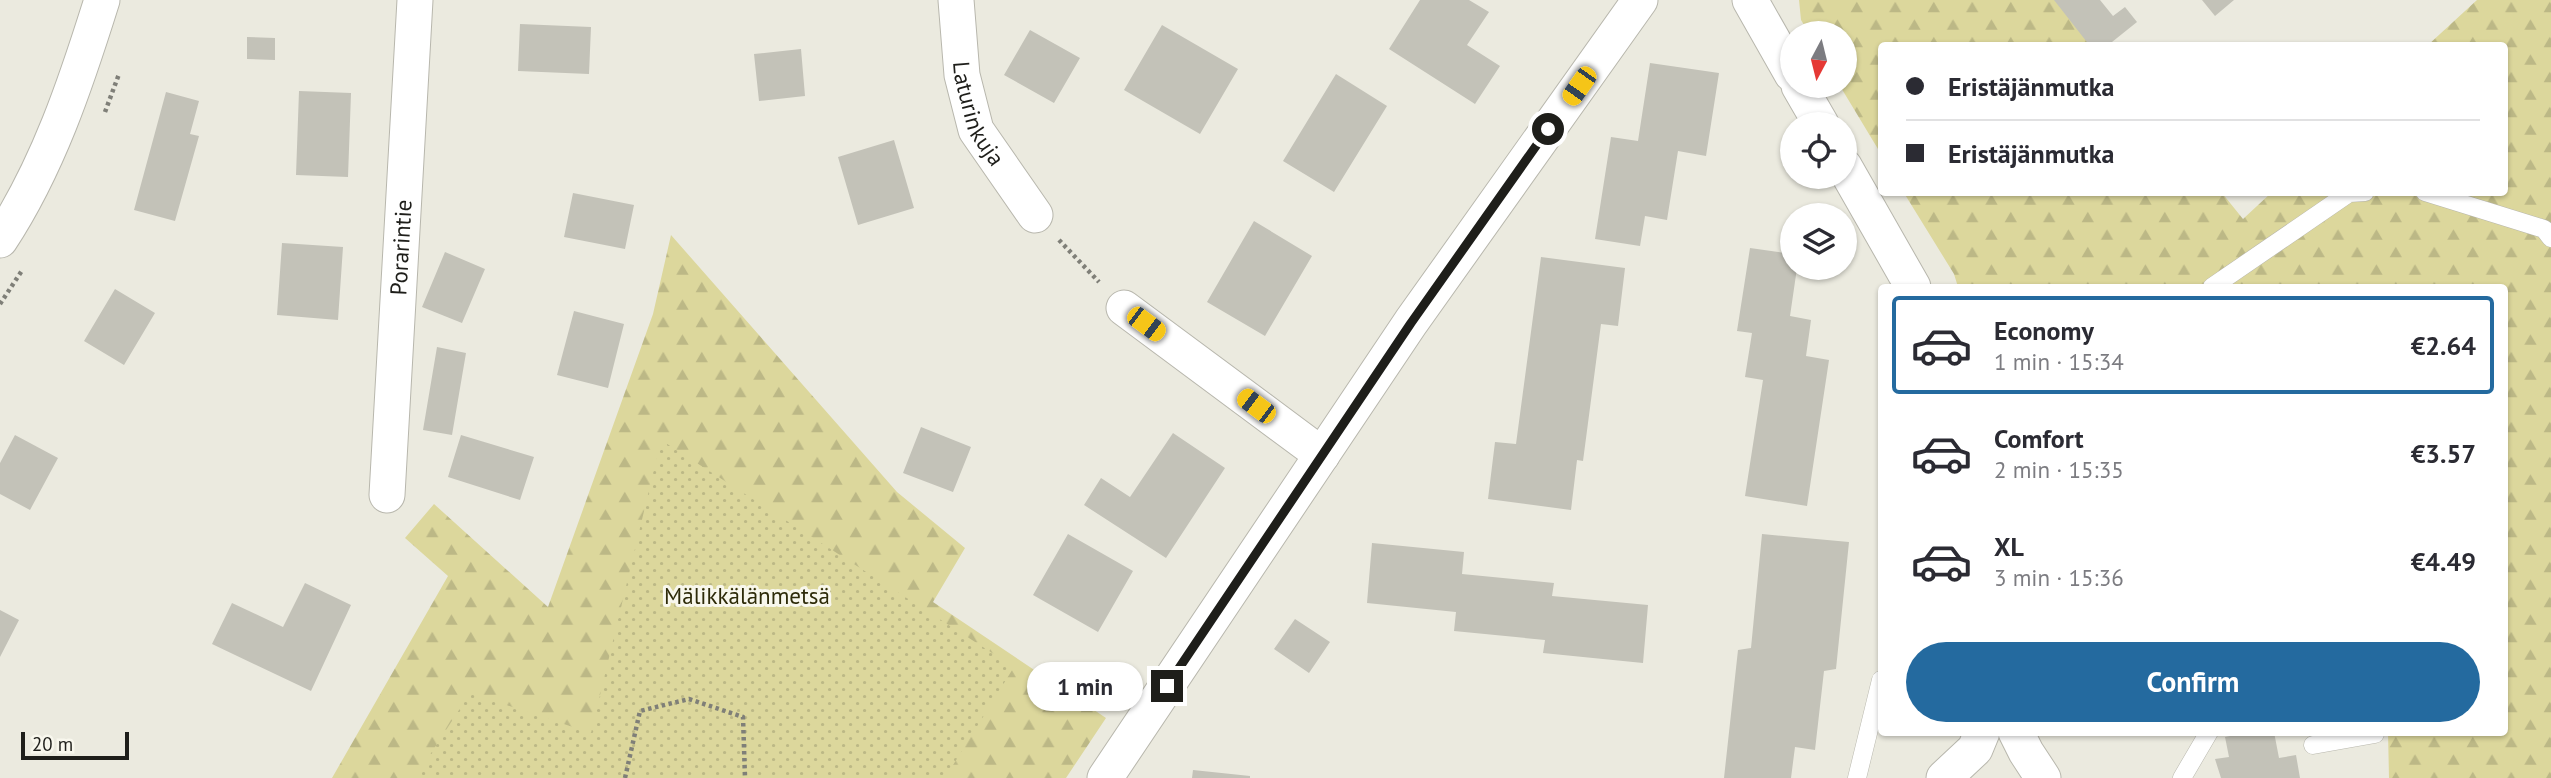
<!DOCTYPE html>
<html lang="en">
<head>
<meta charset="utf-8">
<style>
	body { margin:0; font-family:"PT Sans",sans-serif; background:#f7f7f7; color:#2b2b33; height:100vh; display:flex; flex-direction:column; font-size:26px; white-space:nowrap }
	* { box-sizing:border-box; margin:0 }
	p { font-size:23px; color:#7c7c81 }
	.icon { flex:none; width:38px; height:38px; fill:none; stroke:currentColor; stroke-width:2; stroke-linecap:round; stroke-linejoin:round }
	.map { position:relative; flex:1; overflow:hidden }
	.side { position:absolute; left:1878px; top:284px; width:630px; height:452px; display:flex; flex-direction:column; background:#fff; border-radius:7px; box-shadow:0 2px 5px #0004 }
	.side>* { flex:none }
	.banner { position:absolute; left:1878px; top:42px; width:630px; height:154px; border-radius:7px; box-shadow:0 2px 5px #0004; display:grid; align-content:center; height:154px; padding:0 28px; background:#fff }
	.needle { width:46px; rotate:187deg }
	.buttons { position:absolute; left:1780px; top:21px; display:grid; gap:14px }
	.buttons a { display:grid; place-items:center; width:77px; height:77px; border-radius:50%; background:#fff; box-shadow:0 2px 5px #0004; font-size:35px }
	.scale { position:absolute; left:21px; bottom:18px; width:108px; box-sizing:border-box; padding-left:7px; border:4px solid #1e1e1a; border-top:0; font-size:19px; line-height:24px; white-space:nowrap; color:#1e1e1a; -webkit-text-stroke:5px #f8f7ed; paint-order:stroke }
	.end { position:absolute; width:32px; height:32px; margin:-16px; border:9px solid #1e1e1a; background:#fff; box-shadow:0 0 0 4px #fff }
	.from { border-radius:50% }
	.bubble { position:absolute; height:49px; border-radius:24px; background:#fff; box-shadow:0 2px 5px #0004; font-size:23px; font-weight:800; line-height:49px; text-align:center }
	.car { position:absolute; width:21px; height:42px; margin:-21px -10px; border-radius:9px; box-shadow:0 0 5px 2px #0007; background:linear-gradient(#f5c518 24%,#345 0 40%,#f5c518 0 76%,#345 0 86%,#f5c518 0) }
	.banner b { display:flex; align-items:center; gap:24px; height:66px; font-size:26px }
	.banner b+b { border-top:2px solid #e1e1e2 }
	.banner i { width:18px; height:18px; background:#2b2b33 }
	ul { padding:12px 0 0; list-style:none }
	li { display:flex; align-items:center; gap:21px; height:98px; margin:0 14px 10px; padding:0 14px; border:4px solid transparent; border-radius:7px }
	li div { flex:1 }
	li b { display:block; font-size:26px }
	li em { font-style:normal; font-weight:800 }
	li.selected { border-color:#246a9f }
	li>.icon { width:63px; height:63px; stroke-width:1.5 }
	.primary-button { display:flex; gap:14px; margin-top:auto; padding:14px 28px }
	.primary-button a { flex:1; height:80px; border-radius:42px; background:#246a9f; color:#fff; font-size:28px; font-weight:800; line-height:80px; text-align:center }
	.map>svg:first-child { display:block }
</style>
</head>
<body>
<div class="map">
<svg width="2551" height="778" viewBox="0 0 2551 778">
	<defs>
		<pattern id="forest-firs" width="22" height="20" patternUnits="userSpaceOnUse" patternTransform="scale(1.75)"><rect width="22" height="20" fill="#dcd79c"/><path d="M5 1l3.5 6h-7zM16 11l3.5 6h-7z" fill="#bcb886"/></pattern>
		<pattern id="park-dots" width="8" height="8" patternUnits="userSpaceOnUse" patternTransform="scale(1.75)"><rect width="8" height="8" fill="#dcd79c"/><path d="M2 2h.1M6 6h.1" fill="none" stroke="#bcb886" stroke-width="1.8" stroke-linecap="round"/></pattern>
	</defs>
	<rect width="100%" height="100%" fill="#ebeadf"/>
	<!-- forest -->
	<path fill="url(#forest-firs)" d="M1799,0H2072L2107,45L1881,46V154L1840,86H1844V33H1809L1801,20Z
		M2477,0H2551V778H2389L2388,732H2504V287H1958L1954,274L1904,193H2222L2243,219L2271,193L2504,192V46L2428,45Z
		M671,235L897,492L965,548L933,602L1106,718L1066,778H332L448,576L405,538L434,504L548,607L653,314Z"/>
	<!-- park -->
	<path fill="url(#park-dots)" d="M661,440L1014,667L945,778H415L470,693L591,733Z"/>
	<!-- building -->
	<path fill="#c3c2b8" d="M1420,0H1469L1489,12L1467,45L1500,66L1475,104L1389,49Z
		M2054,0H2100L2113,16L2125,7L2137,22L2107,46H2090Z
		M2202,0H2234L2215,16Z
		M520,24L591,27L589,74L518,71Z
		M1162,25L1238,69L1200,134L1124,90Z
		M1030,30L1080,58L1054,103L1004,75Z
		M247,37L275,38V60L247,59Z
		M801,49L805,96L759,101L754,54Z
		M1650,63L1719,73L1706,156L1678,151L1667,220L1645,216L1640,246L1595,239L1611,137L1638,141Z
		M1336,74L1387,106L1334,192L1283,161Z
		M299,91L351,93L348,177L296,175Z
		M166,92L199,101L190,134L199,136L175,221L134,210Z
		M894,140L914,208L858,225L838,157Z
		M573,193L634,205L625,249L564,237Z
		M1254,221L1312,256L1265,336L1207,302Z
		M282,243L343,247L338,320L277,315Z
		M1750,248L1792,254V268H1797L1790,316L1811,320L1806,356L1829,360L1807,506L1745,496L1763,380L1745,377L1752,333L1737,331Z
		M445,252L485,269L462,323L422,307Z
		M1541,257L1625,268L1618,326L1601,324L1583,461L1577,460L1571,510L1488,499L1495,442L1516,444Z
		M115,289L155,313L124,365L84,341Z
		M574,311L624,324L608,388L557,375Z
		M437,347L466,353L452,435L423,430Z
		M921,427L971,447L953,492L903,473Z
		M1173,433L1225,468L1166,558L1084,505L1101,478L1130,497Z
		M15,435L58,458L30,510L0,494V463Z
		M461,435L534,457L520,500L448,477Z
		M1068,534L1133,571L1098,632L1033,595Z
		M1762,534L1849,542L1836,669L1824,671L1815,750L1795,747L1791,778H1724L1738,650L1751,648Z
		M1372,543L1464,552L1462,574L1554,583L1552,596L1648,605L1643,663L1543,653L1545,640L1454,631L1456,612L1367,603Z
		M305,583L351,605L311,691L212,644L232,603L283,627Z
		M0,610L19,620L0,657Z
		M1295,619L1330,642L1309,673L1274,649Z
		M2250,732H2274L2279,758L2296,755L2300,778H2221L2215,759L2229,757L2225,737Z
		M1193,770L1250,776V778H1192Z"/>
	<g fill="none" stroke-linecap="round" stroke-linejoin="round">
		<!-- lane casing -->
		<g stroke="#b8b7ad" stroke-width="19">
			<path id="lane" d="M2425,192L2544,229L2551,238
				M2212,287L2349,193L2365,192
				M2313,745L2375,734V732
				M1857,778L1881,680
				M2182,778L2209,732"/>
		</g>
		<!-- street casing -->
		<g stroke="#b8b7ad" stroke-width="37">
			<g id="street">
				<path id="s1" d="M956,0L962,75L976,130L1035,215"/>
				<path d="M1750,0L1792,74"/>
				<path d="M1799,86L1821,124"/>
				<path d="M1844,166L1913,287"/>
				<path d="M0,240C48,167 76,83 102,0"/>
				<path d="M1124,308L1322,455"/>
				<path id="s2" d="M387,495L415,0"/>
				<path d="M2016,732L2026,752L2043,778"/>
				<path d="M1105,778L1411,322L1640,0"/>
				<path d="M1944,778L1975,749L1982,732"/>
			</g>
		</g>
		<!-- path -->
		<path stroke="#7f7f78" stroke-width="4.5" stroke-dasharray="3.5 3.5" stroke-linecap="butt" d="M105,112L119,74
			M1059,240L1099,282
			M0,304L23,269
			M625,778L640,711L689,699L743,717L745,778"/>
		<!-- lane -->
		<use href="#lane" stroke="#fff" stroke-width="18"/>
		<!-- street -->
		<use href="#street" stroke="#fff" stroke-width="35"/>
	</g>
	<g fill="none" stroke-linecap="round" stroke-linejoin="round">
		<!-- route -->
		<path stroke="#1e1e1a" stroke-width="9" d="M1167,686L1411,323L1548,129"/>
	</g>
	<g text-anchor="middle" stroke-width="6" stroke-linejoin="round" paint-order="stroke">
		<!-- street labels -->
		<g font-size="23" fill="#1e1e1a" stroke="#f8f7ed">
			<text dy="8" stroke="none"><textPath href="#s1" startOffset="117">Laturinkuja</textPath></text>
			<text dy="8" stroke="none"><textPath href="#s2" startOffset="248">Porarintie</textPath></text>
		</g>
		<!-- park labels -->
		<g font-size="23" fill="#2e2b09" stroke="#f8f7ed">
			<text x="747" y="604">Mälikkälänmetsä</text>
		</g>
	</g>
</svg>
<div class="buttons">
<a><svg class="needle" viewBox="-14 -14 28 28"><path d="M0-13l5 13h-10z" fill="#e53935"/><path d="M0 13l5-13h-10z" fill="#7c7c81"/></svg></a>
<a><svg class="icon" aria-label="locate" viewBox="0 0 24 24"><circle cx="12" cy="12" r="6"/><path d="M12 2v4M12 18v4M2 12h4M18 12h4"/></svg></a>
<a><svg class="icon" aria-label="layers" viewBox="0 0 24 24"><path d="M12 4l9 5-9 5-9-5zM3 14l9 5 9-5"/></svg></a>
</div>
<div class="scale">20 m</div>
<i class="end from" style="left:1548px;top:129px"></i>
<i class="end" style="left:1167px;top:686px"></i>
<div class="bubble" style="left:1027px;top:662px;width:116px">1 min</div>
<i class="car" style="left:1579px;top:86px;rotate:215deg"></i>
<i class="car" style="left:1146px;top:324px;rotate:127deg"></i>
<i class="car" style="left:1256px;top:406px;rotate:307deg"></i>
<div class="banner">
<b><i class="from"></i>Eristäjänmutka</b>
<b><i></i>Eristäjänmutka</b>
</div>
<section class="side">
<ul>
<li class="selected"><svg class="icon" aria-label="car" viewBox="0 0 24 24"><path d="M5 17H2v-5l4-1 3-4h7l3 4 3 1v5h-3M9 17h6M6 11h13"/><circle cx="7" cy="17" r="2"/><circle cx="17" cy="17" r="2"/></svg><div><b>Economy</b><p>1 min · 15:34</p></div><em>€2.64</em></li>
<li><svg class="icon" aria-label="car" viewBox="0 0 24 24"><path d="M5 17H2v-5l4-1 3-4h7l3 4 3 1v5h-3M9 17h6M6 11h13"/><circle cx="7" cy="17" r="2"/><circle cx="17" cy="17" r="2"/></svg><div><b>Comfort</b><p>2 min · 15:35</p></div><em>€3.57</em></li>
<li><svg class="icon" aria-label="car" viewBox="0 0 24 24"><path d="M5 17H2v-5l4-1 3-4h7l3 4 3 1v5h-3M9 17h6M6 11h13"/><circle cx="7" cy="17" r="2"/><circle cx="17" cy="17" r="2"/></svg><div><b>XL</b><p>3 min · 15:36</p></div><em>€4.49</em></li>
</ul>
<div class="primary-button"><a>Confirm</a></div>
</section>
</div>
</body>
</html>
